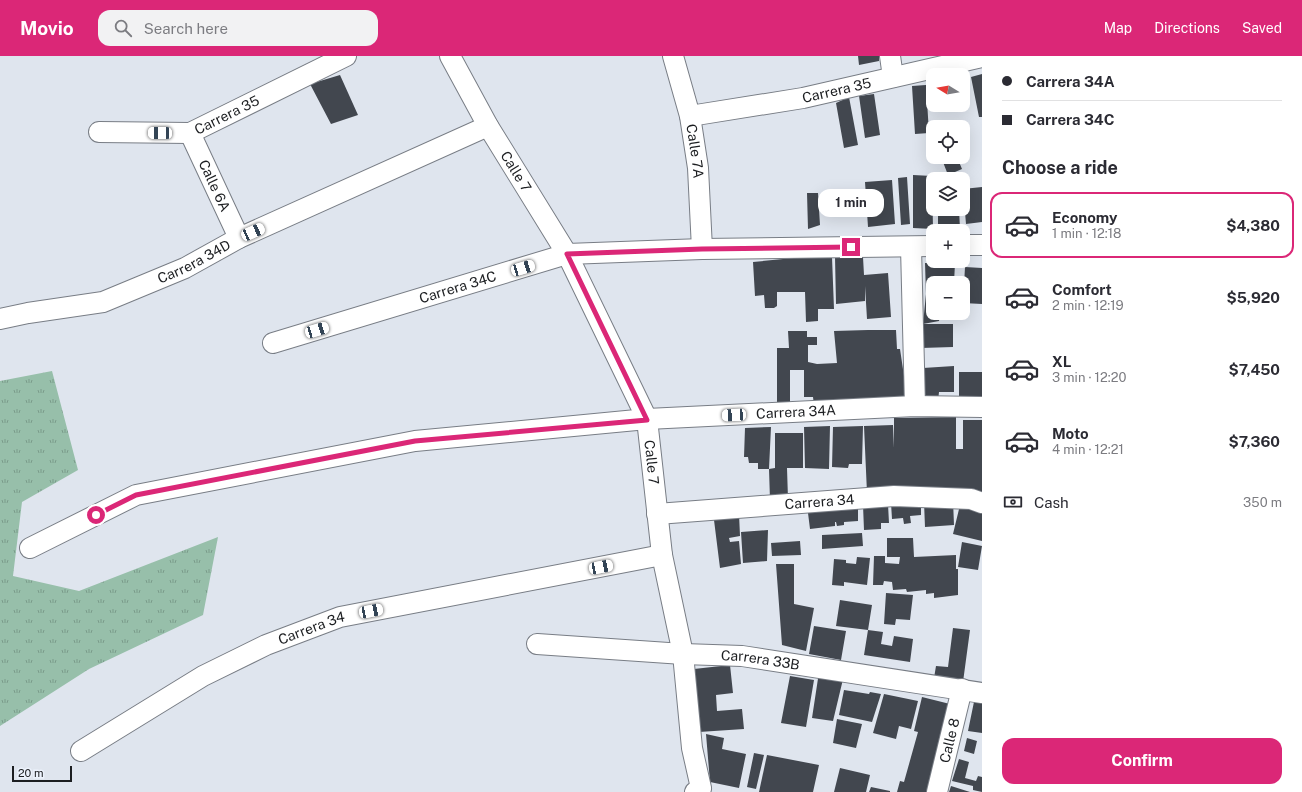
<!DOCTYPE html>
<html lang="en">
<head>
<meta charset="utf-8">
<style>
	body { margin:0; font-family:"Public Sans",sans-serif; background:#f2f2f3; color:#2b2b33; height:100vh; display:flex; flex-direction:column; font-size:15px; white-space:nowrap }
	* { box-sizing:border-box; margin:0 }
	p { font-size:13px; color:#7c7c81 }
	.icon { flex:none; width:22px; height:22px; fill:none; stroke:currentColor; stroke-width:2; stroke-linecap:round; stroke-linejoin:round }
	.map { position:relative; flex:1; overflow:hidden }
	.drawer { display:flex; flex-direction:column; background:#fff; width:320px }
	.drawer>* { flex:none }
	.top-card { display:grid; align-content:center; height:88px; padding:0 20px; background:#fff }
	.needle { width:26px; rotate:281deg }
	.buttons { position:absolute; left:926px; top:12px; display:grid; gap:8px }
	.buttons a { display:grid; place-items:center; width:44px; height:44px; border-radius:8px; background:#fff; box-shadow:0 4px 16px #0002; font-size:20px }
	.scale { position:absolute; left:12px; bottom:10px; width:60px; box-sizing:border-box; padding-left:4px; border:2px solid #1c1e21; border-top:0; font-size:11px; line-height:14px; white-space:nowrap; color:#1c1e21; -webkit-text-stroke:3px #ecf2fc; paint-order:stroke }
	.end { position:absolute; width:18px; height:18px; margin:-9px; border:5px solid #db2777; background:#fff; box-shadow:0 0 0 2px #fff }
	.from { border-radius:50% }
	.bubble { position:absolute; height:28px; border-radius:12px; background:#fff; box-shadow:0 4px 16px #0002; font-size:13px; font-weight:700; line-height:28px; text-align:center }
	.car { position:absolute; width:12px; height:24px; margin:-12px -6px; border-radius:5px; box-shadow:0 0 3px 1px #0007; background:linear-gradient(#fff 24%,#345 0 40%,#fff 0 76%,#345 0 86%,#fff 0) }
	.top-card b { display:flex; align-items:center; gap:14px; height:38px; font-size:15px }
	.top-card b+b { border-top:1px solid #e1e1e2 }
	.top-card i { width:10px; height:10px; background:#2b2b33 }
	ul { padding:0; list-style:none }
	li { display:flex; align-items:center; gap:12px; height:66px; margin:0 8px 6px; padding:0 12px; border:2px solid transparent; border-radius:12px }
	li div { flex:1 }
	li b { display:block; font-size:15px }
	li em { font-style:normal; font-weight:700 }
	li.selected { border-color:#db2777 }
	li>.icon { width:36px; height:36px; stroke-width:1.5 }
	h2 { padding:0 20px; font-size:18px; line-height:48px }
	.pay { display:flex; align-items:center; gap:10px; height:44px; padding:0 20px; font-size:15px }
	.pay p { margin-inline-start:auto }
	.primary-button { display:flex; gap:8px; margin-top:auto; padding:8px 20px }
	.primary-button a { flex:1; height:46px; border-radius:12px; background:#db2777; color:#fff; font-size:16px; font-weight:700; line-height:46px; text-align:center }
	header { display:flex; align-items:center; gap:24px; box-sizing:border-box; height:56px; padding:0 20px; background:#db2777; color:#fff }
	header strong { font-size:19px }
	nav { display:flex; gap:22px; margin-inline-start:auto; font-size:14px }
	.search { width:280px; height:36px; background:#f2f2f3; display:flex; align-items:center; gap:10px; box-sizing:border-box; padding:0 14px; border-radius:12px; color:#7c7c81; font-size:15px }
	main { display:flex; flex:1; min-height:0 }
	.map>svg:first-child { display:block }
</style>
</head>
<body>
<header>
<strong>Movio</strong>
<div class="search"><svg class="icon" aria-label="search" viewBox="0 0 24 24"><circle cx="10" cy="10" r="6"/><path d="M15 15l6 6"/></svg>Search here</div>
<nav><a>Map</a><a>Directions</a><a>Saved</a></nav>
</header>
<main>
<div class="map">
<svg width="982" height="736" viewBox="0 0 982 736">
	<defs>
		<pattern id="grass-tufts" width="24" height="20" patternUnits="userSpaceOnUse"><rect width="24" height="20" fill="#97bfaa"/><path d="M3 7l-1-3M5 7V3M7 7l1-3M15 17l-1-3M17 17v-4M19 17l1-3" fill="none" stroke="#7a9b8a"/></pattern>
	</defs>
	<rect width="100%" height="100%" fill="#dfe5ee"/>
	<!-- grass -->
	<path fill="url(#grass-tufts)" d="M52,315L78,414L22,446L13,520L79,535L218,481L203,559L89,613L0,670V325Z"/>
	<!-- building -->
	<path fill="#42474f" d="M858,0H879V5L859,9Z
		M982,18V61H979L971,21Z
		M340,19L358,59L331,68L310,28Z
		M926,29L929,77L915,78L912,30Z
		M874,38L880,79L865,82L859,40Z
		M849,41L858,89L844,92L836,47Z
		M949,49H959L960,55L949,53Z
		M955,101H957L962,113L948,119L956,117V123H941L940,119H948L943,106Z
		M913,119L932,120L933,173L913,172Z
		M907,121L910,168L901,169L898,122Z
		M892,124L895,168L868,171L865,126Z
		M982,131V166L966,168L963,133Z
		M807,137H818L820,169L808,173Z
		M938,153H959L960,173L938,172Z
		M804,201H832L834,253H818V265L806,266L805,236H777V250L774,252H765L764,239L755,240L753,206Z
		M835,201H863L864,219L888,217L891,261L867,263L865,230V245L836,248Z
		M925,207H955L954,227H933V237L926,238Z
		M965,211L982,212V248L963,247Z
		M926,238H933V257H940L939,265L923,268H953V291L921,292V268H923Z
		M868,274H896L897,293H900L908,347L814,349L813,341H804V314H790V346H777V292H789L788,275H807V281H817V289H808V306L817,308L837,307L834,275Z
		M954,310V336H939L938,345L922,346L923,312Z
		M959,316H982V343L959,344Z
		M956,361V393H963V364H982V439L867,437L864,370L893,369L894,392V362Z
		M830,370L829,413L805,412L804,371Z
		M863,370L862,408H849L848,412L832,411L833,371Z
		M771,371L769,413L775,412V377H803V412H787L788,443L770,444L769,413H758V407H749L748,401H744L745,372Z
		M921,444V459L910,460L911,467L904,468L903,462L892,463L891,447Z
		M953,444L954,469L925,471L924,446Z
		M888,448L889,467H881V473L864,474L863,449Z
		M960,449L982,454V485L953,478Z
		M858,452V465L844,466V469L837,470L836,466H835V470L810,473L808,457Z
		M739,458L740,480L729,482L730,486L739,485L741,508L720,512L714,464Z
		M768,474L767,505L743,507L741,476Z
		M862,477L863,490L822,493V479Z
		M887,482H913L914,501L956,499V513H958V539L934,542V537L926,538V534L907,536L906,533L893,534L892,526L884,525L883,529H873L874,500H885V507L899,508L900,501H887Z
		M800,485L801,499L772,500L771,487Z
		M962,486L982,490L978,514L958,511Z
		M857,501L870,502L867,529L844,526V530L832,529L834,503L846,504V507L856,508Z
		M776,508H794V548L814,552L806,595L782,589Z
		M886,537L913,539L910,564L896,563L895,569L884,568Z
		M840,544L872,549L868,574L836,570Z
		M814,570L846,575L841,604L809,598Z
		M953,572L970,574L963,626L934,622L936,610L948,611Z
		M868,574L883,576L881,588L892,590L894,580L913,583L910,606L864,599Z
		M730,609L733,637L716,639L717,655L742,653L744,673L699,676L694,613Z
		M819,616L844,619L833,665L812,662Z
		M790,620L814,624L806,671L781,667Z
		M844,634L869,638L870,636L881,638L872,666L839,659Z
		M884,638L918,645L911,673L899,670L896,683L873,677Z
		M922,641L950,648L942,682L927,736H897L900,725L904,726L918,676L914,675Z
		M975,641L982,642V677L968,675Z
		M837,663L862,668L856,692L833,687Z
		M706,678L724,682L722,693L746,698L739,732L710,726Z
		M967,682L977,685L974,698L964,695Z
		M754,697L764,699L756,733L747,731Z
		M767,699L819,709L813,736H759Z
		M959,703L969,706L965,722L976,725L978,720L982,721V736L973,734V730L952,725Z
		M840,712L870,719L866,736H834Z
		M951,730L970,736H949Z
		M871,731L890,735V736H869Z"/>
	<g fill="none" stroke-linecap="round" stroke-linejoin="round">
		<!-- minor casing -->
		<g stroke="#787d85" stroke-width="22">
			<g id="minor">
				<path id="s1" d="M450,0L488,70L567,198L647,363L662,499L683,598L692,692L701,732L695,736"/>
				<path id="s2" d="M673,0L690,60L698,112L702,193"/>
				<path d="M890,0L893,21"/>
				<path id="s3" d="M690,60L803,42L982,1"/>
				<path id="s4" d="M99,76L190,77L346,0"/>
				<path id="s5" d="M190,77L239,182"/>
				<path d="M963,189H982"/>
				<path d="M911,191L915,350"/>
				<path id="s6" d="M0,263L28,257L103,246L185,212L239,182L488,70"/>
				<path id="s7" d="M273,287L567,198L702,193L933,190"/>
				<path id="s8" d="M657,458L894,440L971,443L982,447"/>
				<path id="s9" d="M30,492L136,439L415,385L647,363L915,350L982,351"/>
				<path id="s10" d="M537,588L683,598L742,600L982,637"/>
				<path id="s11" d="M81,695L203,620L266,589L340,561L662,499"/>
				<path id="s12" d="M937,736L962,633"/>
			</g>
		</g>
		<!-- minor -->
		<use href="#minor" stroke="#fff" stroke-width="20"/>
	</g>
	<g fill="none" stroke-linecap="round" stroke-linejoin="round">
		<!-- route -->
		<path stroke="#db2777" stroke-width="5" d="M96,459L136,439L415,385L647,364L567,198L702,193L851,191"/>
	</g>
	<g text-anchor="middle" stroke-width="4" stroke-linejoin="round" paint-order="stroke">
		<!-- street labels -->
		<g font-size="14" fill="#1c1e21" stroke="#ecf2fc">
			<text dy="5" stroke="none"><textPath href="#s3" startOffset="149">Carrera 35</textPath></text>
			<text dy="5" stroke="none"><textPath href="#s4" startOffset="132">Carrera 35</textPath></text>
			<text dy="5" stroke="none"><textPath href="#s2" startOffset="98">Calle 7A</textPath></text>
			<text dy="5" stroke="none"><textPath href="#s1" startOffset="133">Calle 7</textPath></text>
			<text dy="5" stroke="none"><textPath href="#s5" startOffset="58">Calle 6A</textPath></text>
			<text dy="5" stroke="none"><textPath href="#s6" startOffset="204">Carrera 34D</textPath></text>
			<text dy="5" stroke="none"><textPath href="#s7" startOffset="193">Carrera 34C</textPath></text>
			<text dy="5" stroke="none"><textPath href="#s9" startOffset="785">Carrera 34A</textPath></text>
			<text dy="5" stroke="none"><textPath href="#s1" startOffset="457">Calle 7</textPath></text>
			<text dy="5" stroke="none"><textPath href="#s8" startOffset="163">Carrera 34</textPath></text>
			<text dy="5" stroke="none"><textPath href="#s11" startOffset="262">Carrera 34</textPath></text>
			<text dy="5" stroke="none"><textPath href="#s10" startOffset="224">Carrera 33B</textPath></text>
			<text dy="5" stroke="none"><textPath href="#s12" startOffset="53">Calle 8</textPath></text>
		</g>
	</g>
</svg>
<div class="buttons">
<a><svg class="needle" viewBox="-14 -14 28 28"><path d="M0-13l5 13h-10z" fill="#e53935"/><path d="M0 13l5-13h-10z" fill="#7c7c81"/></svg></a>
<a><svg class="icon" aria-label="locate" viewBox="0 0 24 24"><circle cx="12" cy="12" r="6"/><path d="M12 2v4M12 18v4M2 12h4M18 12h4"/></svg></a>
<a><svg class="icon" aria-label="layers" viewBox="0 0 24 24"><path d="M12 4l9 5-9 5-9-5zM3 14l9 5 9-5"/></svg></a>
<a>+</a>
<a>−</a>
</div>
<div class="scale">20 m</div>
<i class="end from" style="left:96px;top:459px"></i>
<i class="end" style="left:851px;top:191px"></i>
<div class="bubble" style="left:818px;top:133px;width:66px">1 min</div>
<i class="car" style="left:160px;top:77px;rotate:271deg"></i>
<i class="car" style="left:253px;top:176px;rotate:66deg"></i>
<i class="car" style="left:523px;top:212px;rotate:73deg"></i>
<i class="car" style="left:317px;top:274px;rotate:73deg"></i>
<i class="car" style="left:734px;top:359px;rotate:267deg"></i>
<i class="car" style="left:601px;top:511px;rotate:79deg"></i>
<i class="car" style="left:371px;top:555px;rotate:79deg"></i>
</div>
<section class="drawer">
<div class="top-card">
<b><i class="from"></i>Carrera 34A</b>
<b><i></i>Carrera 34C</b>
</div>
<h2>Choose a ride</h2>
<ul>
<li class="selected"><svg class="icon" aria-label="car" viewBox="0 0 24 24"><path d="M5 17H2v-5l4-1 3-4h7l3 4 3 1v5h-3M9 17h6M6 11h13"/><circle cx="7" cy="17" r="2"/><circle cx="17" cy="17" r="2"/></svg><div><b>Economy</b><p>1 min · 12:18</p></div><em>$4,380</em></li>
<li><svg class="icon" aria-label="car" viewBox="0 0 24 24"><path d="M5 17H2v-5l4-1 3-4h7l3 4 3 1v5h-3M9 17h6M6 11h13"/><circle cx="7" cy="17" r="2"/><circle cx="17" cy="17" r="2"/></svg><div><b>Comfort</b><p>2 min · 12:19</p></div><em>$5,920</em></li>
<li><svg class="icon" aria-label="car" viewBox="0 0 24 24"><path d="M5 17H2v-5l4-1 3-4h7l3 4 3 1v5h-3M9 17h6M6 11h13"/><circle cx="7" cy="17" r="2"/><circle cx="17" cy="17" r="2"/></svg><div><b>XL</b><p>3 min · 12:20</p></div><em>$7,450</em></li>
<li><svg class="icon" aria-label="car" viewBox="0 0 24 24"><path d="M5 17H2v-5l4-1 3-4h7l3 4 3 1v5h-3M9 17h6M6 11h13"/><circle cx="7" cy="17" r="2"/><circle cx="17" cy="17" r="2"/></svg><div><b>Moto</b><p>4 min · 12:21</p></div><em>$7,360</em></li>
</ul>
<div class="pay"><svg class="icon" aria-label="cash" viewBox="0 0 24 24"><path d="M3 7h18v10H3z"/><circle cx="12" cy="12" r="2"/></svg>Cash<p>350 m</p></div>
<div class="primary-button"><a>Confirm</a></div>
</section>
</main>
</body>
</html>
